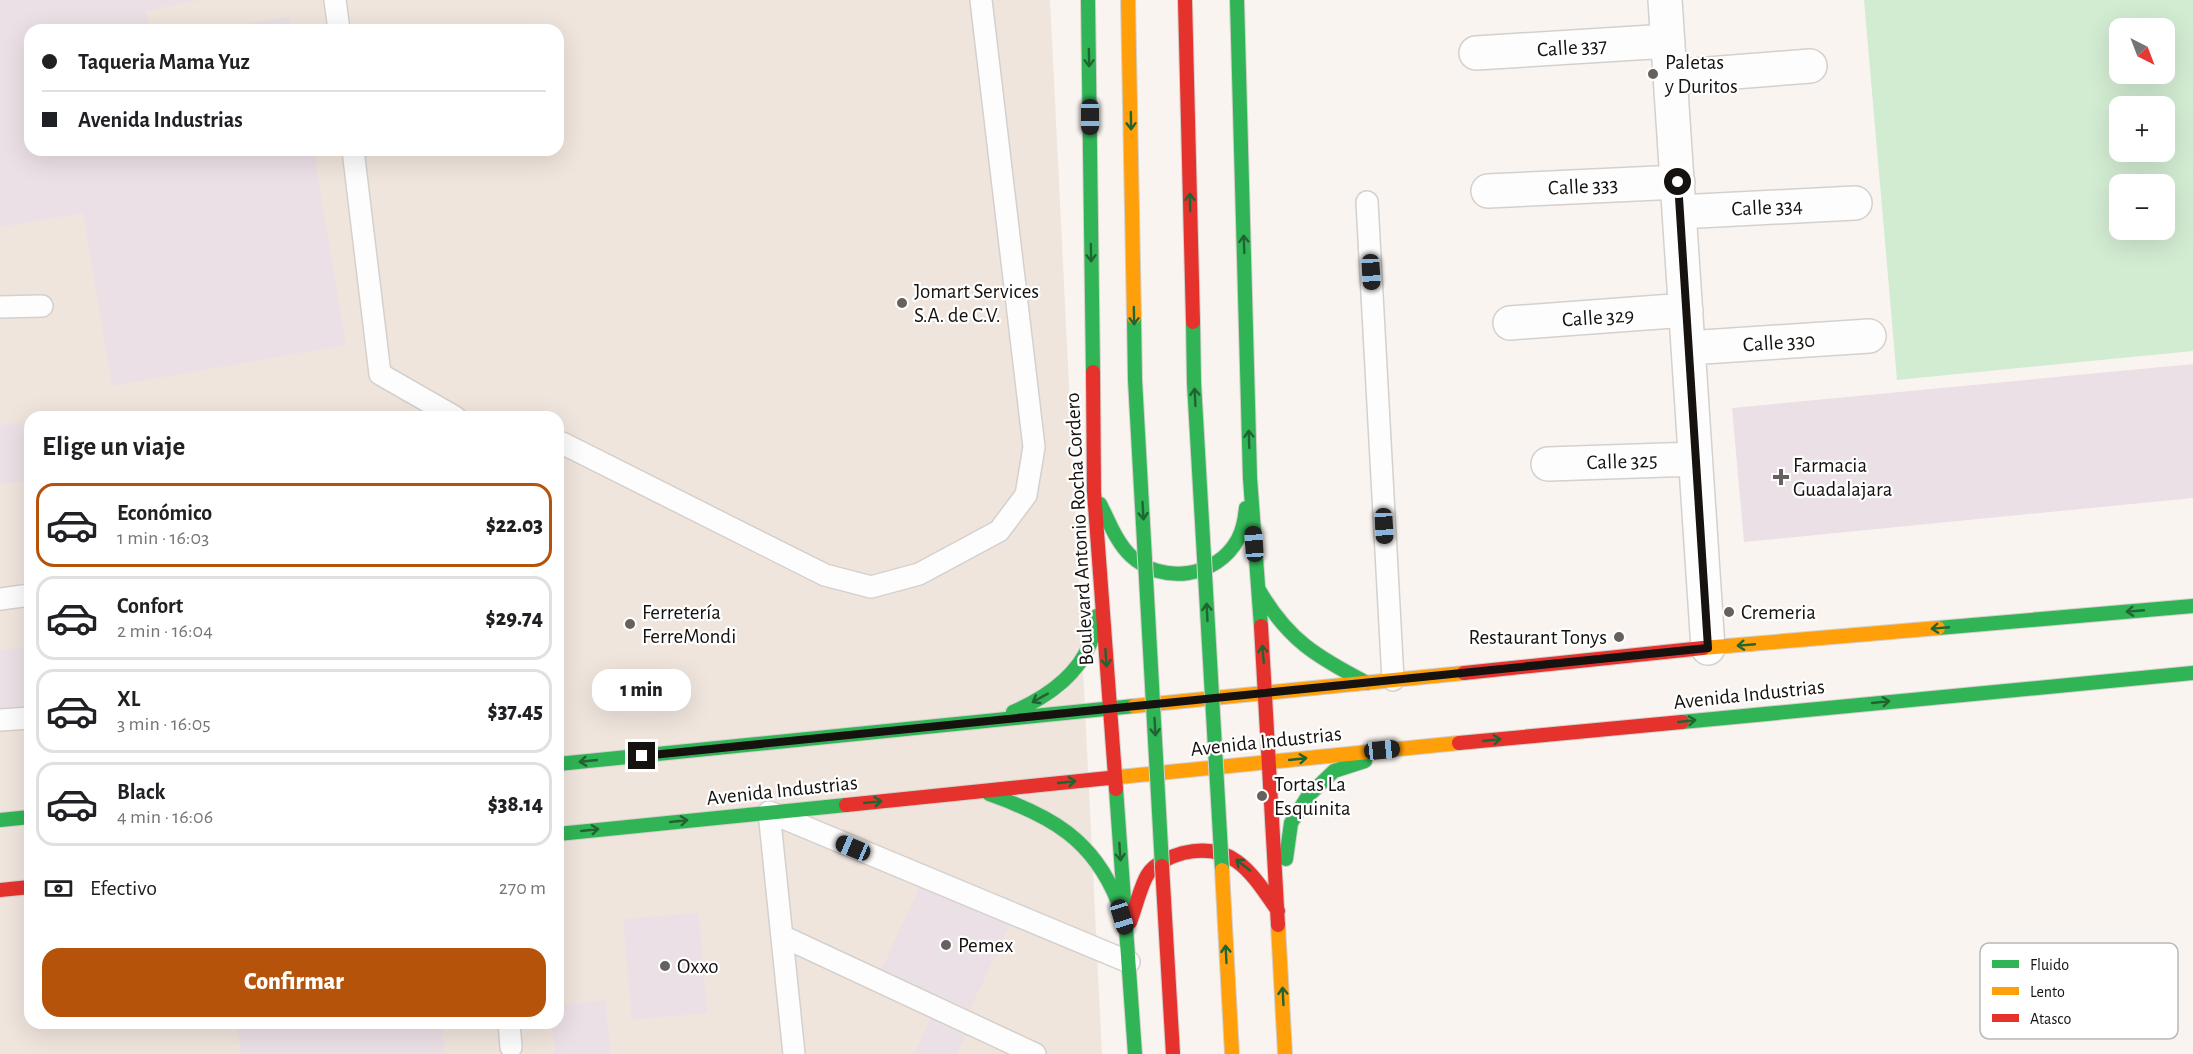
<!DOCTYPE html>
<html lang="es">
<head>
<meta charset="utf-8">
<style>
	body { margin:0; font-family:"Alegreya Sans",sans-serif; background:#f6f6f6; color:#202124; height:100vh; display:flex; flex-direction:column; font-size:22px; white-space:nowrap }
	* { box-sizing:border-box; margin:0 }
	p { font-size:20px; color:#757577 }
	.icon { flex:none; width:33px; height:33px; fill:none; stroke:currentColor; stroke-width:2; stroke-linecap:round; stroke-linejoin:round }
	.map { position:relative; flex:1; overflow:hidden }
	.drawer { position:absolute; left:24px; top:411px; width:540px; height:618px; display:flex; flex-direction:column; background:#fff; border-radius:18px; box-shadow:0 6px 24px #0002 }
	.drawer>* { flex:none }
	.guide { position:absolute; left:24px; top:24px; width:540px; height:132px; border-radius:18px; box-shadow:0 6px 24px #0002; display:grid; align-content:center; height:132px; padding:0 18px; background:#fff }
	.needle { width:39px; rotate:138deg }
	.controls { position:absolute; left:2109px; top:18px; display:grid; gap:12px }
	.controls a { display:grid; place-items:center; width:66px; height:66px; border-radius:12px; background:#fff; box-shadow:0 6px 24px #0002; font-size:30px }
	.end { position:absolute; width:27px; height:27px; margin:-14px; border:8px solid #15120f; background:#fff; box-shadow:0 0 0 3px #fff }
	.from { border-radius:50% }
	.bubble { position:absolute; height:42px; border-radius:18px; background:#fff; box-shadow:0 6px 24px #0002; font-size:20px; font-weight:800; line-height:42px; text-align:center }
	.car { position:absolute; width:18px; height:36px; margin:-18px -9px; border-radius:8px; box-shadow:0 0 4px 2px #0007; background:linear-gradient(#222 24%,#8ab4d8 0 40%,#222 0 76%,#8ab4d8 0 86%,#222 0) }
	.guide b { display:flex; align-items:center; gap:21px; height:57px; font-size:22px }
	.guide b+b { border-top:2px solid #e0e0e0 }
	.guide i { width:15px; height:15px; background:#202124 }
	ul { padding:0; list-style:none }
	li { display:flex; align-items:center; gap:18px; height:84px; margin:0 12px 9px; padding:0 6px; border:3px solid #e0e0e0; border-radius:18px }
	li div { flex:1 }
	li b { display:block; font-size:22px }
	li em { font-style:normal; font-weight:800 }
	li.active { border-color:#b45309 }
	li>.icon { width:54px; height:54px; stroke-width:1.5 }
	h2 { padding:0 18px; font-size:27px; line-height:72px }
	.pay { display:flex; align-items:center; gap:15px; height:66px; padding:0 18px; font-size:22px }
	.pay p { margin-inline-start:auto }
	.button { display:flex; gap:12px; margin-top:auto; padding:12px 18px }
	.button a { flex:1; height:69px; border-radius:18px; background:#b45309; color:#fff; font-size:24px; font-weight:800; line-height:69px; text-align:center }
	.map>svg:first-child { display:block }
</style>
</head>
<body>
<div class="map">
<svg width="2193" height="1054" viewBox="0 0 2193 1054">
	<rect width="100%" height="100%" fill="#f9f4f0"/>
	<!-- built -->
	<path fill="#f0e5dd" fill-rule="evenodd" d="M0,0H1050L1102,1054H0ZM30,30H558V150H30ZM30,417H558V1023H30Z"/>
	<!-- green -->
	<path fill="#d2ecd2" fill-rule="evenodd" d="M1864,0H2193V351L1897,380ZM2120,28H2164V74H2120ZM2164,106V152H2120V106ZM2120,184H2164V230H2120Z"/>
	<!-- building -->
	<path fill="#ebe0e6" d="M0,0H200L146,11L149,30H30V150H313L346,345L112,386L83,213L0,227Z
		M290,16L292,30H221V29Z
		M2193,364V498L1744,542L1732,408Z
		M30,422V481L0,484V425Z
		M30,647V711L0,714V650Z
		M923,879L1012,920L970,1010L881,970Z
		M699,913L707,1013L632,1020L623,919Z
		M605,1000L611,1054H548L555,1052L551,1023H558V1006Z
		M931,1018L966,1035L957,1054H914Z
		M237,1023H441L445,1054H241Z"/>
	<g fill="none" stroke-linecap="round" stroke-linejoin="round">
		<!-- lane casing -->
		<g stroke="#d4d0cd" stroke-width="24">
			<path id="lane" d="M335,0L339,30
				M353,150L380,374L455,417
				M1367,202L1393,680
				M0,307L42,306
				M558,443H562L825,575L871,587L919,574L999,531L1026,495L1034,447L981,0
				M0,599L30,595
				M0,720L30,718
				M782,936L1035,1054
				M509,1023L511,1047
				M794,1054L769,812L1129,962"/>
		</g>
		<!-- street casing -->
		<g stroke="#d4d0cd" stroke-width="36">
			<path id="street" d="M1665,0L1708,648
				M1476,53L1668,41
				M1670,77L1810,66
				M1488,191L1678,182
				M1679,212L1855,203
				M1510,323L1686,310
				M1688,348L1869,336
				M1548,464L1695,459"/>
		</g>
		<!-- fast casing -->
		<g stroke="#d4d0cd" stroke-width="16">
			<path id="fast" d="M1088,0L1093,372
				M1237,0L1250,478L1261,626
				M1100,504C1109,521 1116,542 1131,556C1162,585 1217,578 1238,539C1243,530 1245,518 1246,508
				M1259,590C1288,640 1317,657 1367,683
				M1938,628L2193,606
				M1013,712C1045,698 1076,678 1090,644C1093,635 1095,625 1097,616
				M1682,722L2193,673
				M558,764L1134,706
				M1116,789L1135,1054
				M989,794C1051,816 1093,839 1118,902
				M0,820L30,817
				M558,834L846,805
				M1286,859L1291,823L1308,796L1334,771L1365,761"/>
		</g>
		<!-- slow casing -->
		<g stroke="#d4d0cd" stroke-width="16">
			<path id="slow" d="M1703,648L1938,628
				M1134,706L1464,673
				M1109,778L1459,743
				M1278,925L1285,1054"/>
		</g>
		<!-- jam casing -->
		<g stroke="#d4d0cd" stroke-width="16">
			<path id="jam" d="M1093,372L1094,492L1116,789
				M1261,626L1278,925
				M1464,673L1703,648
				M1459,743L1682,722
				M846,805L1109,778
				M0,890L30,887
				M1130,922C1135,910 1141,884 1148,874C1155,863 1172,856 1183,853C1234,841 1253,875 1278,911"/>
		</g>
		<!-- lane -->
		<use href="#lane" stroke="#fefdfd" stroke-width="21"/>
		<!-- street -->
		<use href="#street" stroke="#fefdfd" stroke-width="33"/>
		<!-- fast -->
		<use href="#fast" stroke="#30b455" stroke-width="14"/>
		<!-- slow -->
		<use href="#slow" stroke="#ff9f0a" stroke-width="14"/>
		<!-- jam -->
		<use href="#jam" stroke="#e5322d" stroke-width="14"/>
		<!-- fast-bridge casing -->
		<g stroke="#d4d0cd" stroke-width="16" stroke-linecap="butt">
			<path id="fast-bridge" d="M1134,317L1135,380L1162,866
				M1193,322L1194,383L1222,870"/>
		</g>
		<!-- slow-bridge casing -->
		<g stroke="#d4d0cd" stroke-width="16" stroke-linecap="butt">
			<path id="slow-bridge" d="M1128,0L1134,317
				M1222,870L1232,1054"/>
		</g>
		<!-- jam-bridge casing -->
		<g stroke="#d4d0cd" stroke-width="16" stroke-linecap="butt">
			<path id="jam-bridge" d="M1185,0L1193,322
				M1162,866L1173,1054"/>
		</g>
		<!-- fast-bridge -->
		<use href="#fast-bridge" stroke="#30b455" stroke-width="14"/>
		<!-- slow-bridge -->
		<use href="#slow-bridge" stroke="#ff9f0a" stroke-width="14"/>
		<!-- jam-bridge -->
		<use href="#jam-bridge" stroke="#e5322d" stroke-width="14"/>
	</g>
	<!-- one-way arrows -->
	<defs><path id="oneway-shaft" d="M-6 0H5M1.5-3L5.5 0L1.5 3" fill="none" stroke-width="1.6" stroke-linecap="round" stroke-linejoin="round" transform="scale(1.5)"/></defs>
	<g stroke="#226332">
		<use href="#oneway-shaft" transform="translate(1089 58) rotate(89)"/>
		<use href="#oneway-shaft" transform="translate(1131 121) rotate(89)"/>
		<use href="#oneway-shaft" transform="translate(1190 202) rotate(-91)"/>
		<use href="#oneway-shaft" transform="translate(1244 244) rotate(-92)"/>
		<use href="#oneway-shaft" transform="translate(1091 253) rotate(89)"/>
		<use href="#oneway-shaft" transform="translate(1134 316) rotate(89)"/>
		<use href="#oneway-shaft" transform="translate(1195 397) rotate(-93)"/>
		<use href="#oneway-shaft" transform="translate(1249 439) rotate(-92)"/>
		<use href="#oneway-shaft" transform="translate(1143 511) rotate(87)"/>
		<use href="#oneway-shaft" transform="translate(2135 611) rotate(175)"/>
		<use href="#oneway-shaft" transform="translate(1207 612) rotate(-93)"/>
		<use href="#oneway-shaft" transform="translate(1940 628) rotate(175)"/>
		<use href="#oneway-shaft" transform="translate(1746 645) rotate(175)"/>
		<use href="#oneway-shaft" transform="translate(1263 654) rotate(-95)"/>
		<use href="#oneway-shaft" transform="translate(1106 658) rotate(86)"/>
		<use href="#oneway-shaft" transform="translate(1040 698) rotate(151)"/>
		<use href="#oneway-shaft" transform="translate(1881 702) rotate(-6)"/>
		<use href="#oneway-shaft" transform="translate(1687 721) rotate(-6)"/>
		<use href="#oneway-shaft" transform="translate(1155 727) rotate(87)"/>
		<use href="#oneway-shaft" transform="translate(1492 740) rotate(-6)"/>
		<use href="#oneway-shaft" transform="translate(1298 759) rotate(-6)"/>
		<use href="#oneway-shaft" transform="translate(588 761) rotate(174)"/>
		<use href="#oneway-shaft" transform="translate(1067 782) rotate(-6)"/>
		<use href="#oneway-shaft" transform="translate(873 802) rotate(-6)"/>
		<use href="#oneway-shaft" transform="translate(679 821) rotate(-6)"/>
		<use href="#oneway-shaft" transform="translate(590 830) rotate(-6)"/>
		<use href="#oneway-shaft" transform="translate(1120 852) rotate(86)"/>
		<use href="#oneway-shaft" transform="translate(1243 865) rotate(-142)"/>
		<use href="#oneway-shaft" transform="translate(1226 954) rotate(-93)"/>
		<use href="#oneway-shaft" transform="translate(1283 996) rotate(-93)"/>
	</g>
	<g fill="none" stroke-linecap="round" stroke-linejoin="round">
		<!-- route -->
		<path stroke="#15120f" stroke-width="8" d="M642,756L1708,648L1678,182"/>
	</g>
	<!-- markers -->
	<g fill="#65615e" stroke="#fff" stroke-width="2">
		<circle cx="1653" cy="74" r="6"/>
		<circle cx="902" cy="303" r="6"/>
		<path d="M1778 468h6v6h6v6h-6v6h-6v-6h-6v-6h6z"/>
		<circle cx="1729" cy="612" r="6"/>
		<circle cx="630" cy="624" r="6"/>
		<circle cx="1619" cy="637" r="6"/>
		<circle cx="1262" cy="796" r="6"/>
		<circle cx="946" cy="945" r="6"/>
		<circle cx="665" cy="966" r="6"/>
	</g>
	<g text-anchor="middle" stroke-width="4.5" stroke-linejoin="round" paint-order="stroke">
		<!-- street labels -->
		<g font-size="21" fill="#15120f" stroke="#fff">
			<text transform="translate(1572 47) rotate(-4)" y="7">Calle 337</text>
			<text transform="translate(1583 186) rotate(-3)" y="7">Calle 333</text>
			<text transform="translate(1767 207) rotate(-3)" y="7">Calle 334</text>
			<text transform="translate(1598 317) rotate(-4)" y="7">Calle 329</text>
			<text transform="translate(1779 342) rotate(-4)" y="7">Calle 330</text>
			<text transform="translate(1622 461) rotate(-2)" y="7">Calle 325</text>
			<text transform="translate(1079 529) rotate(-93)" y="7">Boulevard Antonio Rocha Cordero</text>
			<text transform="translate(1749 694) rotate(-6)" y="7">Avenida Industrias</text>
			<text transform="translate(1266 741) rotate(-6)" y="7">Avenida Industrias</text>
			<text transform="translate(782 790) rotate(-6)" y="7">Avenida Industrias</text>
		</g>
		<!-- poi labels -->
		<g font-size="21" fill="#15120f" stroke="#fff" text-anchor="start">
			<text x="1665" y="69">Paletas<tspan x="1665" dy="24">y Duritos</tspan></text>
			<text x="914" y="298">Jomart Services<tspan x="914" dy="24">S.A. de C.V.</tspan></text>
			<text x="1793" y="472">Farmacia<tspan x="1793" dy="24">Guadalajara</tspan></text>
			<text x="642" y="619">Ferretería<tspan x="642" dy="24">FerreMondi</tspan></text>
			<text x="1741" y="619">Cremeria</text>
			<text x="1607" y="644" text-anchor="end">Restaurant Tonys</text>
			<text x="1274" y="791">Tortas La<tspan x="1274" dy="24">Esquinita</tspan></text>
			<text x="958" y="952">Pemex</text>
			<text x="677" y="973">Oxxo</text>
		</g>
	</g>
	<!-- legend -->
	<rect x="1980" y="943" width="198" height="96" rx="9" fill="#fff" stroke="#b9b8b7" stroke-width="1.5"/>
	<rect x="1992" y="960" width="27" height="8" fill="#30b455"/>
	<rect x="1992" y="987" width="27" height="8" fill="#ff9f0a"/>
	<rect x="1992" y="1014" width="27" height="8" fill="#e5322d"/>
	<g font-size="16" fill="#15120f">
		<text x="2030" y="970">Fluido</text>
		<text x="2030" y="997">Lento</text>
		<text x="2030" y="1024">Atasco</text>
	</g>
</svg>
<div class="controls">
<a><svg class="needle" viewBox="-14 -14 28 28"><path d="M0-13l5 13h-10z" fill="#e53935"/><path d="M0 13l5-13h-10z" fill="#757577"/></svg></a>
<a>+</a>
<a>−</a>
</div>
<i class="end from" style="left:1678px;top:182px"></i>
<i class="end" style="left:642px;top:756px"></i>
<div class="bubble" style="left:592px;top:669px;width:99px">1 min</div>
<i class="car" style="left:1090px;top:117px;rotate:180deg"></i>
<i class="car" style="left:1371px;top:272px;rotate:177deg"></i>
<i class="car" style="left:1384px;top:526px;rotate:177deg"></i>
<i class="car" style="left:1254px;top:544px;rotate:356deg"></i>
<i class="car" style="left:1382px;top:750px;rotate:84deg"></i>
<i class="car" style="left:853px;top:848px;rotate:293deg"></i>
<i class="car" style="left:1122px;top:917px;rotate:163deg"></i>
<div class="guide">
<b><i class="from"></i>Taqueria Mama Yuz</b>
<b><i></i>Avenida Industrias</b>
</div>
<section class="drawer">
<h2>Elige un viaje</h2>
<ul>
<li class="active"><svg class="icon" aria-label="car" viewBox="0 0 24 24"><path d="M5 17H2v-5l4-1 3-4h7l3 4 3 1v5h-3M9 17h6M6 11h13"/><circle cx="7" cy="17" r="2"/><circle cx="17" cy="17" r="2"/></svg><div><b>Económico</b><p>1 min · 16:03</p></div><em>$22.03</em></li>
<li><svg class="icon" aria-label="car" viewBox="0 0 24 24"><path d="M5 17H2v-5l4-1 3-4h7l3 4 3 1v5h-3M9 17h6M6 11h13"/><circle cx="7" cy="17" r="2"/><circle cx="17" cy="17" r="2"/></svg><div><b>Confort</b><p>2 min · 16:04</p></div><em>$29.74</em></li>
<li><svg class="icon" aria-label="car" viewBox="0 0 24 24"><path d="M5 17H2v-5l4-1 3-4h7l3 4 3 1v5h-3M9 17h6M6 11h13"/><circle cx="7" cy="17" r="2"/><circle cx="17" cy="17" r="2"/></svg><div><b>XL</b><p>3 min · 16:05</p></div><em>$37.45</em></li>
<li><svg class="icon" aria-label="car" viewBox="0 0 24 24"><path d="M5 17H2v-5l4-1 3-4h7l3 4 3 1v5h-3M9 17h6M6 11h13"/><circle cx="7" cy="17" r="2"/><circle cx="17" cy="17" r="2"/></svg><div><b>Black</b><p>4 min · 16:06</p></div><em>$38.14</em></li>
</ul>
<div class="pay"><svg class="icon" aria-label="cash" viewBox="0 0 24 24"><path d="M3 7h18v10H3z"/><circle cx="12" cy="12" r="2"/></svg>Efectivo<p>270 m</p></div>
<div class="button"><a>Confirmar</a></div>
</section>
</div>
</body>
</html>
